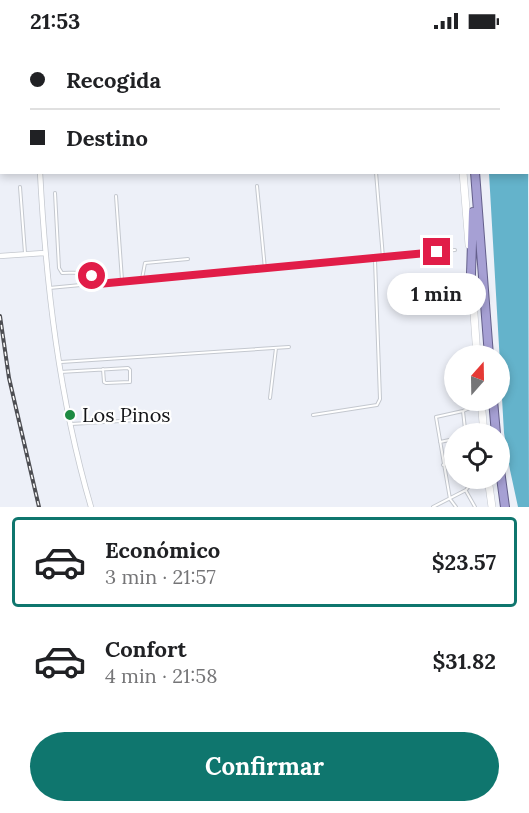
<!DOCTYPE html>
<html lang="es">
<head>
<meta charset="utf-8">
<style>
	body { margin:0; font-family:Lora,serif; background:#f6f6f6; color:#202124; height:100vh; display:flex; flex-direction:column; font-size:22px; white-space:nowrap }
	* { box-sizing:border-box; margin:0 }
	p { font-size:20px; color:#757577 }
	.icon { flex:none; width:33px; height:33px; fill:none; stroke:currentColor; stroke-width:2; stroke-linecap:round; stroke-linejoin:round }
	.map { position:relative; height:465px; overflow:hidden }
	.drawer { display:flex; flex-direction:column; background:#fff; flex:1 }
	.drawer>* { flex:none }
	.banner { position:absolute; left:0px; top:0px; width:530px; height:132px; box-shadow:0 3px 9px #0003; display:grid; align-content:center; height:132px; padding:0 30px; background:#fff }
	.needle { width:39px; rotate:20deg }
	.buttons { position:absolute; left:444px; top:303px; display:grid; gap:12px }
	.buttons a { display:grid; place-items:center; width:66px; height:66px; border-radius:50%; background:#fff; box-shadow:0 3px 9px #0003; font-size:30px }
	.end { position:absolute; width:27px; height:27px; margin:-14px; border:8px solid #e11d48; background:#fff; box-shadow:0 0 0 3px #fff }
	.from { border-radius:50% }
	.bubble { position:absolute; height:42px; border-radius:21px; background:#fff; box-shadow:0 3px 9px #0003; font-size:20px; font-weight:700; line-height:42px; text-align:center }
	.banner b { display:flex; align-items:center; gap:21px; height:57px; font-size:22px }
	.banner b+b { border-top:2px solid #e0e0e0 }
	.banner i { width:15px; height:15px; background:#202124 }
	ul { padding:10px 0 0; list-style:none }
	li { display:flex; align-items:center; gap:18px; height:90px; margin:0 12px 9px; padding:0 18px; border:3px solid transparent; border-radius:6px }
	li div { flex:1 }
	li b { display:block; font-size:22px }
	li em { font-style:normal; font-weight:700 }
	li.on { border-color:#0f766e }
	li>.icon { width:54px; height:54px; stroke-width:1.5 }
	.action { display:flex; gap:12px; margin-top:auto; padding:12px 30px }
	.action a { flex:1; height:69px; border-radius:36px; background:#0f766e; color:#fff; font-size:24px; font-weight:700; line-height:69px; text-align:center }
	.status { display:flex; justify-content:space-between; align-items:center; height:42px; padding:0 30px; background:#fff; direction:ltr }
	.status svg { height:16px; fill:currentColor }
	.map>svg:first-child { display:block }
</style>
</head>
<body>
<div class="status"><b>21:53</b><svg viewBox="0 0 49 12"><path d="M0 12V9h3v3zM5 12V6h3v6zM10 12V3h3v9zM15 12V0h3v12zM26 1h20v11H26zM47 4h2v5h-2z"/></svg></div>
<div class="map">
<svg width="529" height="465" viewBox="0 0 529 465">
	<rect width="100%" height="100%" fill="#edf0f8"/>
	<!-- water -->
	<path fill="#64b3cb" d="M528,129L529,465H518L510,428L504,391L489,131L528,130Z"/>
	<g fill="none" stroke-linecap="round" stroke-linejoin="round">
		<!-- service casing -->
		<g stroke="#c4c8cf" stroke-width="4">
			<path id="service" d="M369,0V2
				M376,130L383,216
				M257,144L265,227
				M20,145L25,211
				M55,151L59,226L62,231C77,231 88,228 97,241
				M116,154L122,238
				M142,237L145,221L188,217
				M49,246L455,208
				M61,320L289,305
				M60,330L128,326L130,328V340L106,341L104,340L103,327
				M270,356L276,306
				M463,369L465,387L482,385
				M313,373L377,363L380,357L375,218
				M71,382L137,378
				M440,400L454,397
				M443,423L454,421
				M466,449L475,465
				M433,465L466,448L475,436
				M456,465L450,457L436,375L463,369L479,362"/>
		</g>
		<!-- minor casing -->
		<g stroke="#c4c8cf" stroke-width="6">
			<path id="minor" d="M37,0V2
				M40,130C46,243 59,356 91,465
				M0,214L44,211"/>
		</g>
		<!-- secondary casing -->
		<g stroke="#c4c8cf" stroke-width="8">
			<path id="secondary" d="M454,0V2
				M463,130L469,203
				M471,229L477,314
				M481,358L484,392
				M488,436L492,465"/>
		</g>
		<!-- trunk casing -->
		<g stroke="#645f8b" stroke-width="10">
			<path id="trunk" d="M467,0V2
				M475,130L489,314
				M471,232L473,170
				M493,358L496,392
				M500,428L505,465"/>
		</g>
		<!-- service -->
		<use href="#service" stroke="#fff" stroke-width="2"/>
		<!-- minor -->
		<use href="#minor" stroke="#fff" stroke-width="4.5"/>
		<!-- secondary -->
		<use href="#secondary" stroke="#fff" stroke-width="7"/>
		<!-- trunk -->
		<use href="#trunk" stroke="#a6a0d4" stroke-width="8"/>
		<!-- rail casing -->
		<g stroke="#4d4e53" stroke-width="4">
			<path id="rail" d="M0,274L9,336L39,465"/>
		</g>
		<!-- rail -->
		<use href="#rail" stroke="#fefefe" stroke-width="1.5" stroke-dasharray="4.5" stroke-linecap="butt"/>
	</g>
	<g fill="none" stroke-linecap="round" stroke-linejoin="round">
		<!-- route -->
		<path stroke="#e11d48" stroke-width="8" d="M92,234L98,242L437,210"/>
	</g>
	<!-- markers -->
	<circle fill="#1d8a42" stroke="#fefefe" stroke-width="2" cx="70" cy="373" r="6"/>
	<g text-anchor="middle" stroke-width="4.5" stroke-linejoin="round" paint-order="stroke">
		<!-- poi labels -->
		<g font-size="20" fill="#131417" stroke="#fefefe" text-anchor="start">
			<text x="82" y="380">Los Pinos</text>
		</g>
	</g>
</svg>
<div class="buttons">
<a><svg class="needle" viewBox="-14 -14 28 28"><path d="M0-13l5 13h-10z" fill="#e53935"/><path d="M0 13l5-13h-10z" fill="#757577"/></svg></a>
<a><svg class="icon" aria-label="locate" viewBox="0 0 24 24"><circle cx="12" cy="12" r="6"/><path d="M12 2v4M12 18v4M2 12h4M18 12h4"/></svg></a>
</div>
<i class="end from" style="left:92px;top:234px"></i>
<i class="end" style="left:437px;top:210px"></i>
<div class="bubble" style="left:387px;top:231px;width:99px">1 min</div>
<div class="banner">
<b><i class="from"></i>Recogida</b>
<b><i></i>Destino</b>
</div>
</div>
<section class="drawer">
<ul>
<li class="on"><svg class="icon" aria-label="car" viewBox="0 0 24 24"><path d="M5 17H2v-5l4-1 3-4h7l3 4 3 1v5h-3M9 17h6M6 11h13"/><circle cx="7" cy="17" r="2"/><circle cx="17" cy="17" r="2"/></svg><div><b>Económico</b><p>3 min · 21:57</p></div><em>$23.57</em></li>
<li><svg class="icon" aria-label="car" viewBox="0 0 24 24"><path d="M5 17H2v-5l4-1 3-4h7l3 4 3 1v5h-3M9 17h6M6 11h13"/><circle cx="7" cy="17" r="2"/><circle cx="17" cy="17" r="2"/></svg><div><b>Confort</b><p>4 min · 21:58</p></div><em>$31.82</em></li>
</ul>
<div class="action"><a>Confirmar</a></div>
</section>
</body>
</html>
